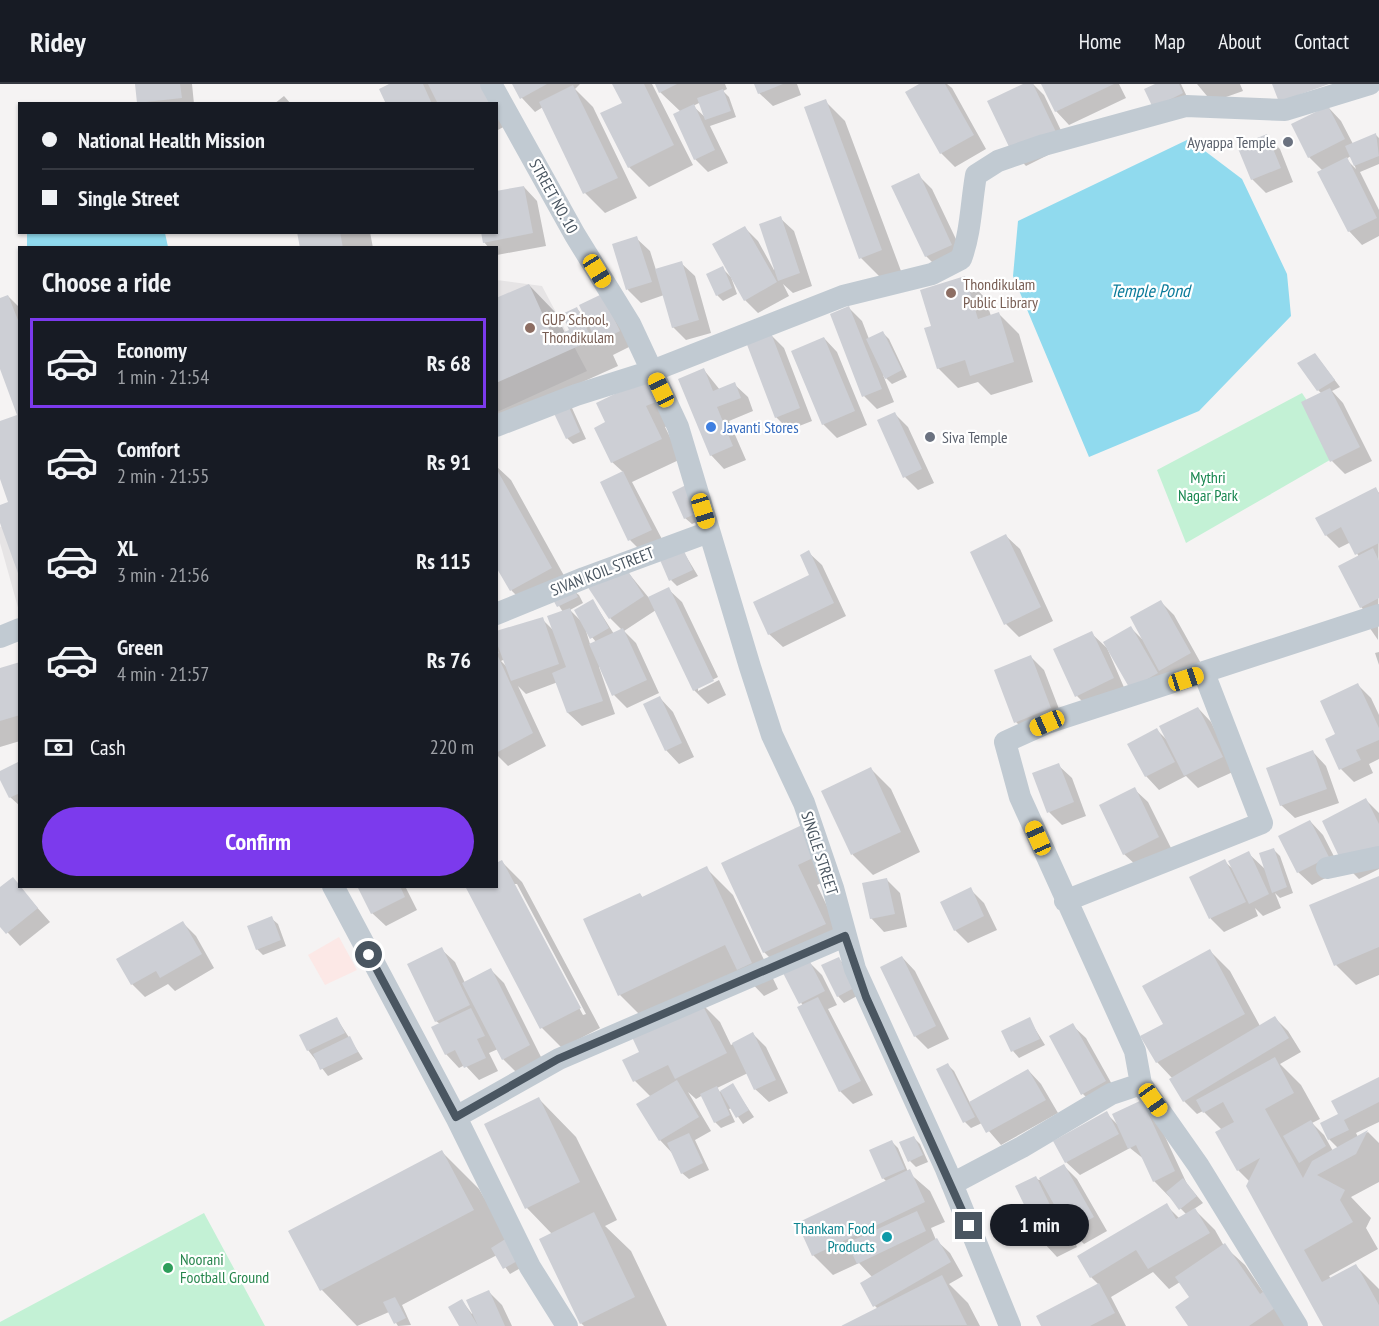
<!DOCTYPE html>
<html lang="en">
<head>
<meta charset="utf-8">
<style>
	body { margin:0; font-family:"PT Sans Narrow",sans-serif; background:#242831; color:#f1f3f6; height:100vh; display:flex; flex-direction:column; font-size:22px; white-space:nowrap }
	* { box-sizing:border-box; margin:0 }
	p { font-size:20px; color:#9ea1a6 }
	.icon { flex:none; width:33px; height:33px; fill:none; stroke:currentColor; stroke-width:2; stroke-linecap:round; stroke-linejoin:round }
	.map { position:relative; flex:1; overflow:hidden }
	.panel { position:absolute; left:18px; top:162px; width:480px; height:642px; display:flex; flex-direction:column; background:#171b24; border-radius:0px; box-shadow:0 2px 4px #0004 }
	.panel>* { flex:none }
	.guide { position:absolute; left:18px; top:18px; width:480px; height:132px; border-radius:0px; box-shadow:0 2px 4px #0004; display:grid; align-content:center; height:132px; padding:0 24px; background:#171b24 }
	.end { position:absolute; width:27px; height:27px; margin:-14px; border:8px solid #4a5661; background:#fff; box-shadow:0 0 0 3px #fff }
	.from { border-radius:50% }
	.bubble { position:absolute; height:42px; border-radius:21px; background:#171b24; box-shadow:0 2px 4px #0004; font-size:20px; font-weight:600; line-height:42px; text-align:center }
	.car { position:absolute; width:18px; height:36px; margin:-18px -9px; border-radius:8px; box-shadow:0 0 4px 2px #0007; background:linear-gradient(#f5c518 24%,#345 0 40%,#f5c518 0 76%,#345 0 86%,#f5c518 0) }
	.guide b { display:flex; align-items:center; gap:21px; height:57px; font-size:22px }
	.guide b+b { border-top:2px solid #363941 }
	.guide i { width:15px; height:15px; background:#f1f3f6 }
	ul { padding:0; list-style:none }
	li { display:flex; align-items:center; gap:18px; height:90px; margin:0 12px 9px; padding:0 12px; border:3px solid transparent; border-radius:0px }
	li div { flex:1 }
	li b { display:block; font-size:22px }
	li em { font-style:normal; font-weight:600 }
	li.active { border-color:#7c3aed }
	li>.icon { width:54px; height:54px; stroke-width:1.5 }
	h2 { padding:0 24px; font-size:27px; line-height:72px }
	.pay { display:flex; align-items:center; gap:15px; height:66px; padding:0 24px; font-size:22px }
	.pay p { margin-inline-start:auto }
	.button { display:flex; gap:12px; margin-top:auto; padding:12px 24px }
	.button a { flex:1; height:69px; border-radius:36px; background:#7c3aed; color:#fff; font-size:24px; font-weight:600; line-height:69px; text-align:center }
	header { display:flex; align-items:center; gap:36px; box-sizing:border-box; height:84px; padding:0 30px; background:#171b24; border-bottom:2px solid #363941 }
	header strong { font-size:28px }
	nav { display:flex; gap:33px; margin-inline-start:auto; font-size:21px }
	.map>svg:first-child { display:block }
</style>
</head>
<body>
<header>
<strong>Ridey</strong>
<nav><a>Home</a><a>Map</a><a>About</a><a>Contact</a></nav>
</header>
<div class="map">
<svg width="1379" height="1242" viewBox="0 0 1379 1242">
	<rect width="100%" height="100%" fill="#f5f3f3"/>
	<!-- education -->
	<path fill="#e6e4e5" d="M497,196L542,202L587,287L497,328Z
		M19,438V527L0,459V443Z"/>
	<!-- medical -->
	<path fill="#fce8e6" d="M339,853L357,886L325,901L308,871Z"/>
	<!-- green -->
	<path fill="#c3f1d5" d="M1302,309L1342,369L1186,459L1157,386Z
		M204,1129L265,1242H0V1238Z"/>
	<!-- water -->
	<path fill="#90daee" d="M1189,55L1242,95L1287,190L1291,232L1199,327L1089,373L1013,192L1018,137Z
		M27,149H165L168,163H27Z"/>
	<!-- shadow -->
	<path fill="#0003" fill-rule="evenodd" d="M136,0H192L194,20H139Z
		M393,0H492L511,39L496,47V20H388Z
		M514,0H580L575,5L593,23L637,114L605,129L585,109L543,23L535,28L522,14Z
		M614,0H652L693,81L649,103L629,83L624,20Z
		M657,0H725L727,5L723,7L729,13L736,33L710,42L728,79L708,88L695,75L681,28L660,8ZM701,18L706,34L693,22Z
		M756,0H797L801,11L773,22L759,9Z
		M922,0H947L952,4L986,65L955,83L941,69L907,9Z
		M1027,0H1033L1044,11L1068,61L1026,82L1013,68Z
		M1043,0H1119L1126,14L1069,41L1056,27Z
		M1158,0H1181L1188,15L1161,29Z
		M1197,0H1240L1243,7L1212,18Z
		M284,12L291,20H274Z
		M825,17L845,37L901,187L881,194L861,174Z
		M1328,23L1341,37L1353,60L1376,51L1379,54V80L1360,88L1379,126V152L1362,161L1349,147L1323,87L1309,73ZM1351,72L1356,85L1346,75Z
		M1267,52L1280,65L1293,98L1266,109L1252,95Z
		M918,91L932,105L965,174L940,186L926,172Z
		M524,103L537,117L546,162L497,171L496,164H489L484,158L496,148Z
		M780,134L794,147L812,202L793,209L783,200L789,212L758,229L745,216L744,143L758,157L774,186Z
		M298,148H370L373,164H301Z
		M636,154L650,167L656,186L681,179L695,192L711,249L686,256L673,243L664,211L641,219L628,206L614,161Z
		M722,184L731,193L737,210L723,217L717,211Z
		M965,193L985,214L991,232L999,230L1019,250L1033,298L991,311L978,298L958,304L938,284L933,243Z
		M529,201L555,228L565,249L571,246L577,225L585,233L602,212L633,261L613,271L618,282L496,337V216Z
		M8,212L20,224V488L0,435V423L10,419L0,391V339L19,332L0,281V215Z
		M849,224L862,237L869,255L883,249L889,255L907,293L892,300L883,291L894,318L877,325L864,312Z
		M771,251L784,264L812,337L789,346L776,333Z
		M824,254L837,268L867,341L837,354L823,340Z
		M1315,270L1340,303L1332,307L1343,319L1372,377L1345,390L1332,377L1322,310L1318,306Z
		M704,286L720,306L734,300L748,313L753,327L729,337L746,376L724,385L711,371Z
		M652,294L682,335L665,343L681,375L632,398L664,459L643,469L630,456L623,388L612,378Z
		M553,324H572L586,355L573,360L567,354Z
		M894,329L908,343L934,399L918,406L905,393Z
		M496,382L511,396L572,506L579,511L583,519L570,526L580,536L593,517L614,550L622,546L610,534L626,486L649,514L668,505L682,518L718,593L698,603V607L719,596L726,611L708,620L694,606L656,526L624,547L636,559L659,609L627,624L614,611L601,583H599L615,630L582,642L568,629L558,598L526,610L518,602L546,662L508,682L496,670V557L542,535L554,547L563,528L554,514L532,527L512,507L496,480ZM586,547H587L596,558L590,560ZM505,575L508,584L501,577Z
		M1376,405L1379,409L1378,556L1367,540L1374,536L1361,523L1359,473L1351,458L1339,464L1326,451Z
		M674,409L706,433L692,440L685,434Z
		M1006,452L1020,465L1053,537L1019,553L1006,540Z
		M683,467L698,492L677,502L671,496Z
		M808,468L822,481L846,532L783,563L769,550L811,492Z
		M1161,518L1174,531L1203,583L1145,618L1131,544L1142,555Z
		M1091,549L1107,564L1126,608L1090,625L1077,612Z
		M1379,568V581L1375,569Z
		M1031,573L1044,586L1064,638L1029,651L1016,638Z
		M20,580V657L0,663V586Z
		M1358,601L1371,614L1379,631V675L1369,680L1373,689L1354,698L1341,685L1337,650Z
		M660,614L673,628L694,673L679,680L666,666Z
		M1198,624L1211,638L1235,687L1198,704L1186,692L1159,706L1146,692L1129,660L1157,646L1168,657Z
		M1313,668L1326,682L1339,719L1295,734L1281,721Z
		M20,678V722L10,713L0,693V688Z
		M1058,681L1072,694L1086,732L1062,741L1049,728Z
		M871,685L891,705L920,768L873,791L853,771L823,707Z
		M1134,705L1148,718L1172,766L1138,783L1124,770Z
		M1366,716L1379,729V785L1359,795L1346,782Z
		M1310,737L1323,751L1341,786L1312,801L1298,788Z
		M802,743L836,792L817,801L845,860L808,877L822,891L837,921L828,925L873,1011L853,1020L840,1007L803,922L785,889L764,868Z
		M1274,766L1280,772L1293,809L1280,814L1275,809L1281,824L1263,832L1255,824L1258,832L1224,848L1211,835L1191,793L1224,777L1234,786L1248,769L1266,786Z
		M502,778L522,798L600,944L562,964L542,944L466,802H496ZM513,800H517L586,930L583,931Z
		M706,784L733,811L778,905L764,912L744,891L646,937L620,911L640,810L643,814Z
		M1379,793V891L1356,901L1336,881Z
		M12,795L50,838L20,862L0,840V805Z
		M886,795L900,809L907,843L884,848L871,834Z
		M359,802H405L417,826L386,842L372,829Z
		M970,805L984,819L997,846L968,859L955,846Z
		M271,834L278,840L286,862L263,871L257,865Z
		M183,839L196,852L214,884L175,907L168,900L145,913L132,900Z
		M441,865L455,878L465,899L491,886L504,899L542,975L516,988L503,975L498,965L489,969L498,987L479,996L465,981L459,984L446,970L440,940L436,937Z
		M1210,867L1230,887L1260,942L1275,934L1288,947L1301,968L1280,980L1301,1001L1320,1035L1312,1039L1324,1051L1333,1067L1338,1064L1329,1055L1340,1031L1379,995V1038L1356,1049L1358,1053L1368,1048L1379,1059V1098L1351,1113L1371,1134L1366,1144L1378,1165L1329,1192L1331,1195L1356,1182L1379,1205V1242H1325L1250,1098L1238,1086L1217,1048L1222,1046L1203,1027L1197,1030L1184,1017L1173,995L1157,978L1165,941Z
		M902,873L915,887L949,955L928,965L915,952Z
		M838,874L845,881L859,911L844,919L838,912Z
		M700,918L720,938L731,961L753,950L766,963L788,1009L769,1018L755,1005L748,989L717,1004L720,1008L732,1001L754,1033L743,1040L732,1024L729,1025L735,1038L721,1044L715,1038L703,1011L696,1015L688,1008L711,1047L695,1056L709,1086L689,1095L682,1089L673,1070L660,1056L651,1013L635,997L624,977L641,969Z
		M337,935L363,975L328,992L308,966Z
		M1029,935L1045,961L1019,974L1013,967L1003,947Z
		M1072,941L1086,954L1118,1011L1096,1023L1083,1010Z
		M948,981L954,987L970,1019L1028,986L1041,1000L1058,1029L1001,1061L982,1039L971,1044L965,1038Z
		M539,1015L576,1053L617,1136L605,1142L631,1167L667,1242H584L581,1239L552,1150L527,1124Z
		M1142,1018L1155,1031L1187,1100L1203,1119L1194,1125L1215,1146L1224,1162L1245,1181L1264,1209L1297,1242H1190L1191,1214L1180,1198L1169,1205L1153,1188L1111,1213L1126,1242H1043L1099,1201L1091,1193L1166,1121L1179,1134L1186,1130L1154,1097L1145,1076L1130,1064L1080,1091L1066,1078L1106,1029L1119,1042Z
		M913,1053L920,1060L928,1078L916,1083L910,1077Z
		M891,1057L898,1064L908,1088L930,1107L945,1138L931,1144L936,1156L950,1169L963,1192L949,1200L968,1219L980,1242H844L878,1225L875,1222L873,1194L859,1179L833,1191L813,1171L887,1098L883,1094Z
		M442,1068L479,1105L524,1182L510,1190L497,1171L402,1221L411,1241L398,1242L389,1228L357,1242L322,1206L291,1148Z
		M1064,1082L1077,1095L1107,1147L1084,1160L1068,1144L1077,1163L1057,1173L1044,1159L1036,1094L1039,1096Z
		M489,1208L502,1221L512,1242H460L462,1217L472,1230Z"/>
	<!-- building -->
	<path fill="#cdcfd5" d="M135,0H180L182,14L137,19Z
		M389,0H423L432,20H386L379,5Z
		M428,0H483L491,20H438Z
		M512,0H547L520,15Z
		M612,0H644L674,61L628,84L600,29L622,19Z
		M655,0H677L659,9Z
		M754,0H783L758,10Z
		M919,0H945L974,51L940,70L905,8Z
		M1023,0H1033L1056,48L1012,69L987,17Z
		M1041,0H1114L1055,28Z
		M1155,0H1179L1183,9L1153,24L1144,5Z
		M1272,0H1329L1279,18Z
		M573,1L618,94L583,110L539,18Z
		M723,5L731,27L705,36L697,14Z
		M826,15L882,166L859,175L804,23Z
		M694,20L715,66L694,76L673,30Z
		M1328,22L1345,55L1308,74L1291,40Z
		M1376,49L1379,72L1354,82L1345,62Z
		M1267,50L1281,84L1251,96L1237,62Z
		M1347,73L1377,134L1348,148L1317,88Z
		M919,89L952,161L925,173L891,102Z
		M524,102L533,149L483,159L481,148H496V107Z
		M781,132L800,189L778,197L759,140Z
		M745,142L777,198L744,217L712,160Z
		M297,148H340L343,164H300Z
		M637,152L652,198L626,206L612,160Z
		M682,177L699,236L672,244L655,185Z
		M723,182L732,204L716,212L706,190Z
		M965,192L978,235L999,228L1014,278L970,292L965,276L937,285L924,244L931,242L920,206Z
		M529,200L553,253L569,246L562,230L577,223L592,256L496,299V214Z
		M602,210L620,247L597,259L579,221Z
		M8,211L20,241L19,492L0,439V421L8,418L0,395V337L17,331L0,285V214Z
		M849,222L882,305L862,313L830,230Z
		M883,247L902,286L885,295L866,255Z
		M771,249L800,324L775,334L746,258Z
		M824,253L855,327L822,341L791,267Z
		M1315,269L1335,296L1317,307L1297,279Z
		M704,284L713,307L735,298L741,314L717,323L733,362L710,372L678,295Z
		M652,292L663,315L646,322L662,355L611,379L594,344L605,338L596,319Z
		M1330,304L1360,363L1330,378L1301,318Z
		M566,316L580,348L566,355L551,323Z
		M895,328L922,385L903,394L877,336Z
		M496,384L552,484L510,507L496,483Z
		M623,387L652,446L628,457L600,398Z
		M688,400L701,427L684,435L672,408Z
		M1376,403L1379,410V459L1355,471L1341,443L1325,452L1315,434Z
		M1006,450L1041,523L1004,541L970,468Z
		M1373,464L1379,477V514L1360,524L1338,482Z
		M683,465L693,486L669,497L660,476Z
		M809,466L834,519L768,551L753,518L809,491L800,471Z
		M626,484L644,512L609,535L587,502Z
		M573,503L578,513L557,523L552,514Z
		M669,503L714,597L693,607L648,513Z
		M593,515L609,544L590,555L574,526Z
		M1161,516L1191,569L1159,587L1130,533Z
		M570,524L603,617L567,629L552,589L566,583L547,532Z
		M543,533L559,580L511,597L496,557V547Z
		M1131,542L1158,589L1130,605L1103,558Z
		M623,544L647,596L612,612L589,560Z
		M1092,547L1114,594L1075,613L1053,565Z
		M496,563L499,569L497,570L533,649L496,669Z
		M1031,571L1051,624L1014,639L994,586Z
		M20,578V631L0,637V584Z
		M1358,599L1379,644V656L1356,666L1361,676L1339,686L1325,655L1335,650L1320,617Z
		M660,612L682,659L665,667L643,620Z
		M1198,623L1223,673L1184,692L1159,642Z
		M1157,644L1175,678L1145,693L1127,660Z
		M1313,666L1327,705L1280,722L1266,684Z
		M20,677V709L9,714L0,696V687Z
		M1059,679L1074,718L1047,729L1032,689Z
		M871,683L901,748L851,771L821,707Z
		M1135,703L1159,753L1123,771L1099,721Z
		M1366,714L1379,740V765L1344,783L1322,737Z
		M1310,736L1329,773L1297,789L1278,752Z
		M802,741L817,772L798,781L826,840L763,869L721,779Z
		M1274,764L1287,803L1272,809L1259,769Z
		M1249,767L1269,810L1249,820L1228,777Z
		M1225,775L1246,818L1209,835L1189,793Z
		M502,776L581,924L540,945L465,802H496V779Z
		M707,782L752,879L737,886L725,861L618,912L583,835L640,809L642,813Z
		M1379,792V863L1334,882L1309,821Z
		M13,793L38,824L6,850L0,843V803Z
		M887,794L895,830L870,835L862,799Z
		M357,802H400L405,813L371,830Z
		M971,803L984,832L954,847L940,818Z
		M272,832L281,856L256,866L247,842Z
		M183,837L202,870L160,894L156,887L131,901L116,875Z
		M442,863L470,921L435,938L407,880Z
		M1210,865L1245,930L1156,979L1140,952L1163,940L1142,902Z
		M902,872L936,942L914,953L880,883Z
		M839,873L854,904L837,913L821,881Z
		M809,876L825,907L799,920L783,889Z
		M491,884L530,961L502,976L462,899Z
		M818,913L861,997L839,1008L797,923Z
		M700,916L727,969L675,995L668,981L633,998L622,976L639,968L631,951Z
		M471,924L485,952L477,955L486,974L464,984L455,966L445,971L431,943Z
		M1275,932L1289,954L1183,1018L1169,995Z
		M337,933L345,949L307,967L299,951Z
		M1030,933L1040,955L1011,968L1001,947Z
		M1073,939L1106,997L1081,1011L1049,952Z
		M753,948L776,996L754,1006L732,959Z
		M350,952L358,968L320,986L313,970Z
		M1275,973L1294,1009L1265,1025L1303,1094L1312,1077L1368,1046L1356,1070L1317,1091L1345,1106L1340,1116L1353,1138L1304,1166L1322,1198L1356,1180L1379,1221V1242H1323L1246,1102L1260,1074L1237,1087L1215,1048L1234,1038L1223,1018L1203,1029L1196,1016Z
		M948,979L975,1033L963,1039L936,985Z
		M1028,985L1046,1016L986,1049L969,1018Z
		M1379,993V1018L1344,1036L1349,1046L1328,1056L1320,1039L1338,1030L1331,1017Z
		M677,996L699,1033L659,1057L636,1020Z
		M733,999L749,1026L736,1034L720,1007Z
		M717,1002L730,1031L714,1039L700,1010Z
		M539,1013L580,1098L525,1125L484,1040Z
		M1142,1016L1175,1087L1153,1098L1136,1061L1128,1065L1112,1030Z
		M1107,1027L1119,1050L1065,1079L1053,1057Z
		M1311,1036L1326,1062L1299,1079L1283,1052Z
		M689,1049L703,1079L681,1090L667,1059Z
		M914,1052L923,1071L908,1078L899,1058Z
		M892,1056L905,1085L882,1095L869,1066Z
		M442,1066L474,1126L320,1207L288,1147Z
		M1064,1080L1094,1133L1069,1147L1039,1094Z
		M910,1085L925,1118L812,1172L797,1139Z
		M1036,1092L1064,1150L1043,1160L1015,1102Z
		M1183,1094L1197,1112L1179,1126L1166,1108Z
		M1167,1119L1176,1135L1195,1124L1210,1149L1148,1185L1136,1166L1090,1194L1077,1172Z
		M917,1127L926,1147L857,1180L847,1159Z
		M594,1128L635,1213L580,1240L539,1155Z
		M507,1154L519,1176L503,1185L491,1164Z
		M937,1154L951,1178L873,1223L860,1199Z
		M1225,1159L1260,1210L1267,1205L1278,1222L1249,1242H1188L1175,1223L1189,1213L1175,1193Z
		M942,1191L967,1241L841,1242Z
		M1099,1199L1115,1229L1090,1242H1041L1036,1232Z
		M489,1206L505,1242H478L466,1216Z
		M395,1213L406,1234L394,1240L383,1218Z
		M462,1215L478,1242H459L448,1223Z"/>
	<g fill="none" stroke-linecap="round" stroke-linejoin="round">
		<!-- street -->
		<path stroke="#c1cad2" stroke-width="22" d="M491,0L575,151L630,240L678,343L750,583L772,651L804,719L833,804L855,885L946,1085L1010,1242
			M496,342L576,311L652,287L843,212L932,190L961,175C971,148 971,120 976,91L998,77L1044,61L1186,22L1285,26L1370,0
			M496,530L584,494L709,448
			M0,553L20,545
			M1327,784L1379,773
			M333,802L456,1033L530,1183L567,1242
			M1065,817L1262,739L1204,589
			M1141,1000L1135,967L1020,713L1005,658L1047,639L1379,531
			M456,1033L559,975L845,852
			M952,1100L1022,1063L1111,1010L1141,1000L1198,1081L1297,1242"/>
	</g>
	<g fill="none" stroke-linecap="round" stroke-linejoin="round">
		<!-- route -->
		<path stroke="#4a5661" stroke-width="8" d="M369,871L456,1033L558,975L845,852L866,913L969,1142"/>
	</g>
	<!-- markers -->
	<g fill="#6b7280" stroke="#fff" stroke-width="2">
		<circle cx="1288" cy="58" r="6"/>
		<circle cx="930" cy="353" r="6"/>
	</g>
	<g fill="#8d6e63" stroke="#fff" stroke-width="2">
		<circle cx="951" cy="209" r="6"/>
		<circle cx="530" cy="244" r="6"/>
	</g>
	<circle fill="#3f7fe0" stroke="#fff" stroke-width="2" cx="711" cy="343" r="6"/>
	<circle fill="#0f9aa8" stroke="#fff" stroke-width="2" cx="887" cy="1153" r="6"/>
	<circle fill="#2e9e5b" stroke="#fff" stroke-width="2" cx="168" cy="1184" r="6"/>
	<g text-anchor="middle" stroke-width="4.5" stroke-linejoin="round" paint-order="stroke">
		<!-- worship labels -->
		<g font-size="16" fill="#5b616d" stroke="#fff" text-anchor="end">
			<text x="1276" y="64">Ayyappa Temple</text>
			<text x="942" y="359" text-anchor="start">Siva Temple</text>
		</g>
		<!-- street labels -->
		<g font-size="16" fill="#4a5661" stroke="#fff">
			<text transform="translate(554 112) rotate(61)" y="6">STREET NO. 10</text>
			<text transform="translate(602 487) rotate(-21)" y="6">SIVAN KOIL STREET</text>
			<text transform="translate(820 769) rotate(72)" y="6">SINGLE STREET</text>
		</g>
		<!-- education labels -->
		<g font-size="16" fill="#785e54" stroke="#fff" text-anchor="start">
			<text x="963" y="206">Thondikulam<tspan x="963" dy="18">Public Library</tspan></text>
			<text x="542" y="241">GUP School,<tspan x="542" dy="18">Thondikulam</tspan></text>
		</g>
		<!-- shop labels -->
		<g font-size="16" fill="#366cbe" stroke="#fff" text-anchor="start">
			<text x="723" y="349">Javanti Stores</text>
		</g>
		<!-- park labels -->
		<g font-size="16" fill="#17864f" stroke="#fff">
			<text x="1208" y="399">Mythri<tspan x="1208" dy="18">Nagar Park</tspan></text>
		</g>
		<!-- culture labels -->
		<g font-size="16" fill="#0d838f" stroke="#fff" text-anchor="end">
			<text x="875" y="1150">Thankam Food<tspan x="875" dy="18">Products</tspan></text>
		</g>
		<!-- leisure labels -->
		<g font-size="16" fill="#27864d" stroke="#fff" text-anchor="start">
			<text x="180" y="1181">Noorani<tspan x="180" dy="18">Football Ground</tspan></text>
		</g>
		<!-- water labels -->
		<g font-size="18" font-style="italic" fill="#0c7c9b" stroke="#fff">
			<text x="1150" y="213">Temple Pond</text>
		</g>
	</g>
</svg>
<i class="end from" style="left:369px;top:871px"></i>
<i class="end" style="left:969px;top:1142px"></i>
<div class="bubble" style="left:990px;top:1120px;width:99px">1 min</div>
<i class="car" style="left:597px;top:187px;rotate:148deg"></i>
<i class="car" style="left:661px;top:306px;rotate:335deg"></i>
<i class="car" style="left:703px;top:427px;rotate:163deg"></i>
<i class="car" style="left:1186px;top:595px;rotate:72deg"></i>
<i class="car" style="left:1047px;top:639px;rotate:246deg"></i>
<i class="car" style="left:1038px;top:754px;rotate:336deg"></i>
<i class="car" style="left:1153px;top:1016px;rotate:145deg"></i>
<div class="guide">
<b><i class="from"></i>National Health Mission</b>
<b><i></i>Single Street</b>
</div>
<section class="panel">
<h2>Choose a ride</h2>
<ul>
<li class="active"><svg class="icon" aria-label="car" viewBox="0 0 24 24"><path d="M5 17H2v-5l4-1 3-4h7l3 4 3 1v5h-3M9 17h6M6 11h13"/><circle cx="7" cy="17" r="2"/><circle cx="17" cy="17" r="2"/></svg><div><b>Economy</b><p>1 min · 21:54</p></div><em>Rs 68</em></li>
<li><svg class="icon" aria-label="car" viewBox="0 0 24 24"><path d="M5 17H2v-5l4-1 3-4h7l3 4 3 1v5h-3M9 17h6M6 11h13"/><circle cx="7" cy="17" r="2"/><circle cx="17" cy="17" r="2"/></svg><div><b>Comfort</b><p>2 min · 21:55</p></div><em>Rs 91</em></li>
<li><svg class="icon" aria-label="car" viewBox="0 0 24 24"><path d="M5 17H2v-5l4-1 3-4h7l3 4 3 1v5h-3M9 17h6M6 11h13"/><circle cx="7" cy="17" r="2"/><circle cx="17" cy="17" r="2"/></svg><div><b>XL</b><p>3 min · 21:56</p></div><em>Rs 115</em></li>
<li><svg class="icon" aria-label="car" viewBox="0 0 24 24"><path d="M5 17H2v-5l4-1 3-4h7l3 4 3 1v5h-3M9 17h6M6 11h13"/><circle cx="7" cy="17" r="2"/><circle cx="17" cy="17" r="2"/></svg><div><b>Green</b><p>4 min · 21:57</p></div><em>Rs 76</em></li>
</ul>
<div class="pay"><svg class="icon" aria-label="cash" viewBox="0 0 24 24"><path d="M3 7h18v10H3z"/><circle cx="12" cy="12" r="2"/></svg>Cash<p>220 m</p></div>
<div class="button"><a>Confirm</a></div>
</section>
</div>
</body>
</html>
